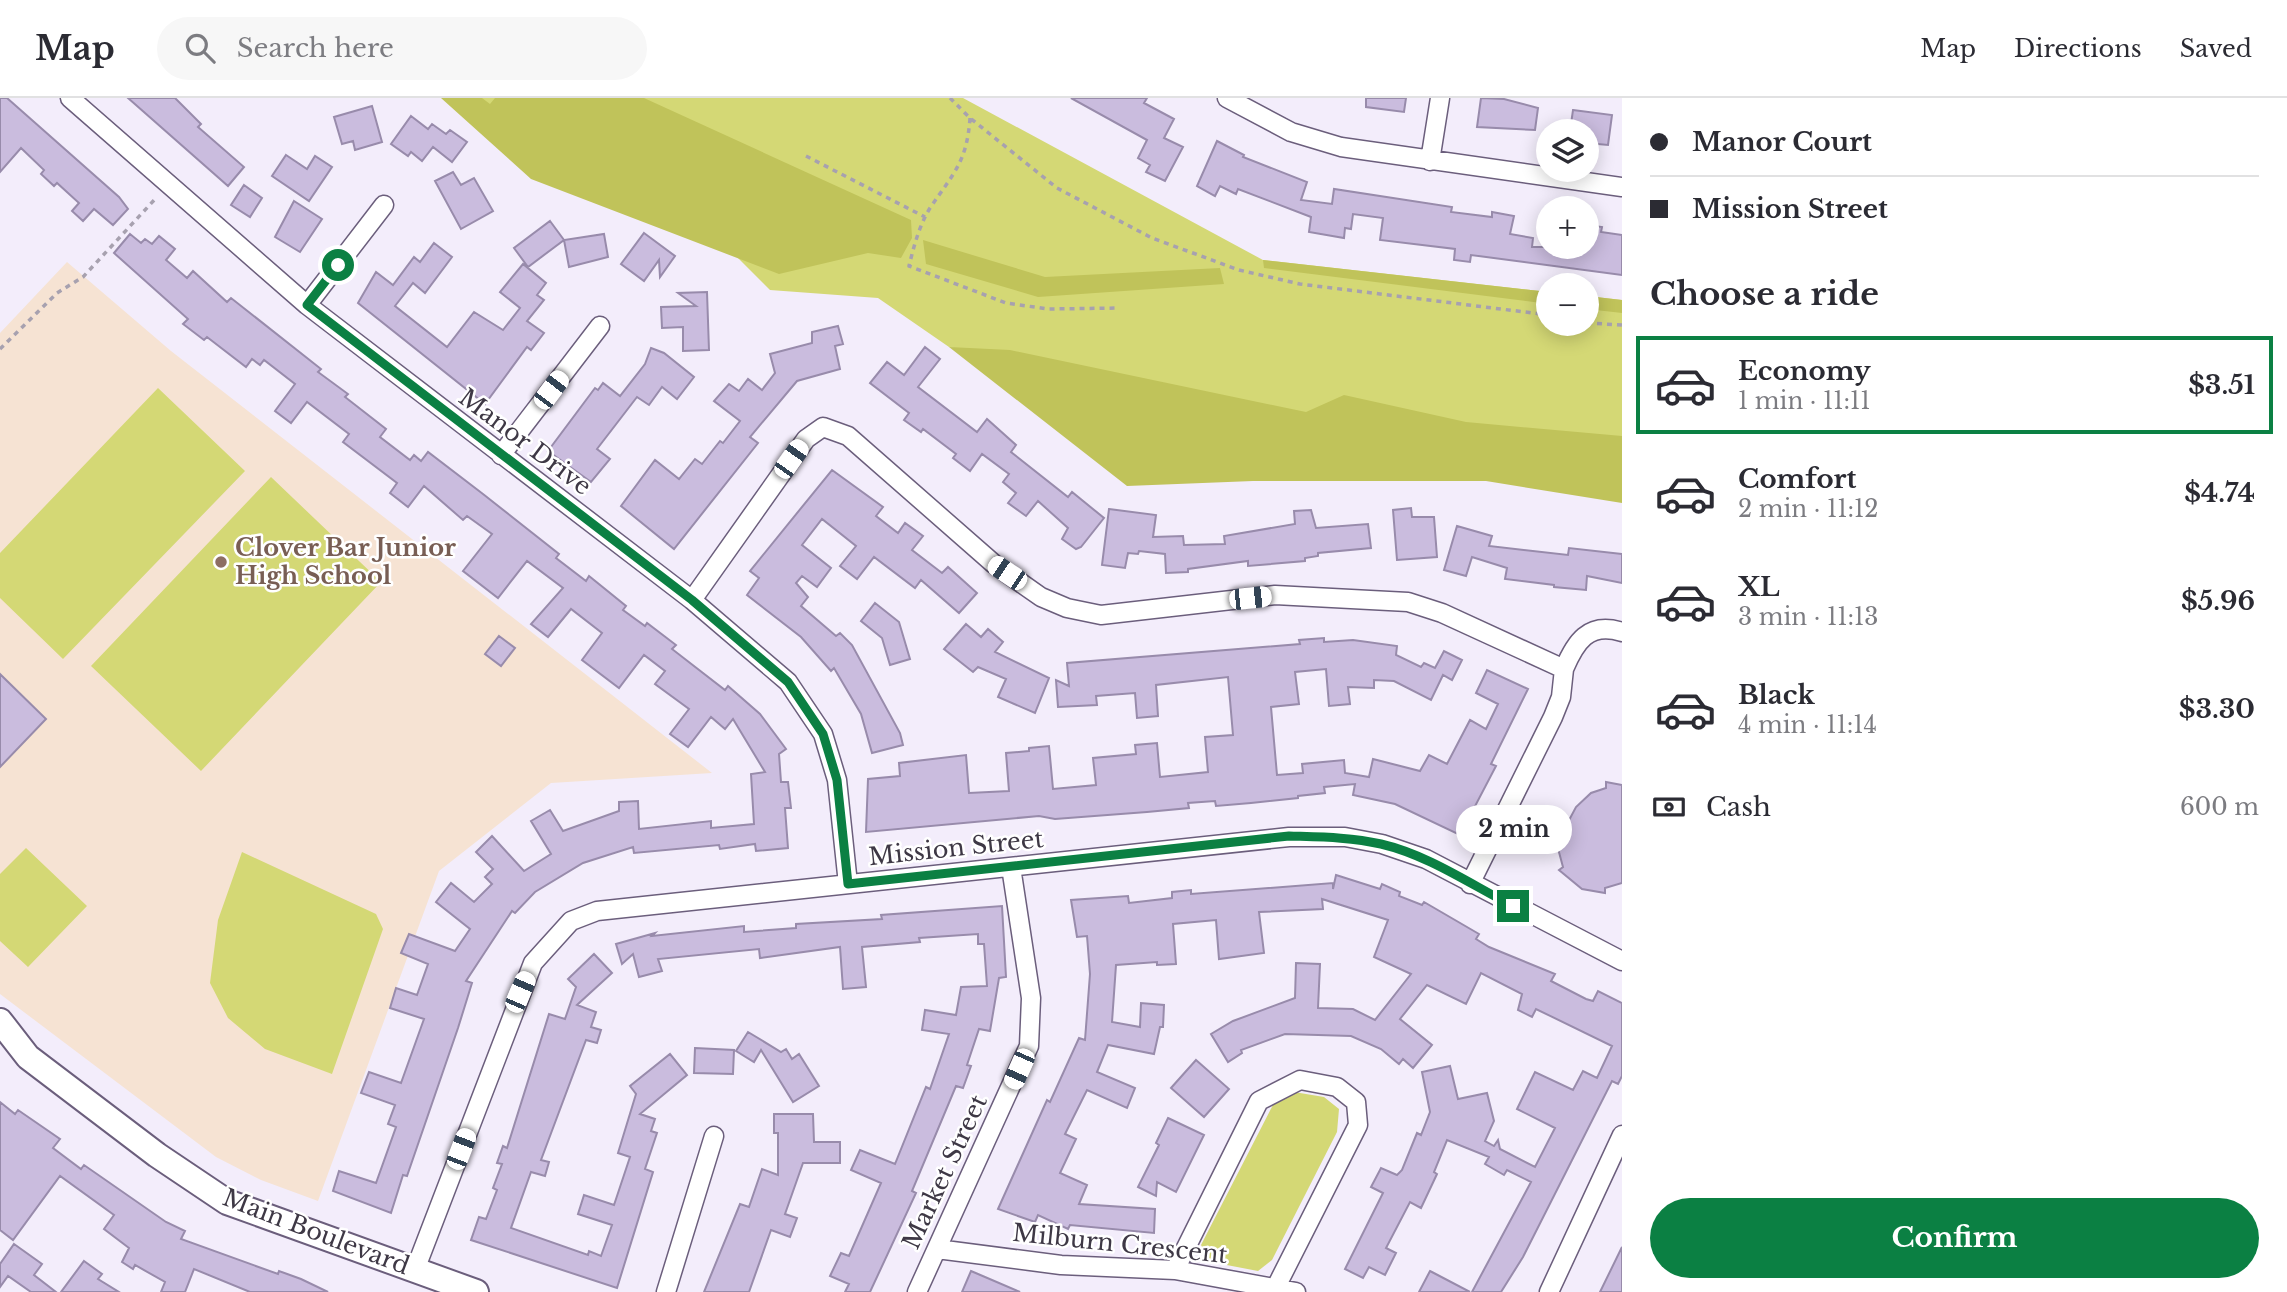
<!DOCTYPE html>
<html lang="en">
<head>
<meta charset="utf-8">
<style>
	body { margin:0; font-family:"Libre Baskerville",serif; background:#f7f7f7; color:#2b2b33; height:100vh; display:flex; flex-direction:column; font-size:26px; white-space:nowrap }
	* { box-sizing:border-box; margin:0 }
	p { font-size:23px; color:#7c7c81 }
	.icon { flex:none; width:38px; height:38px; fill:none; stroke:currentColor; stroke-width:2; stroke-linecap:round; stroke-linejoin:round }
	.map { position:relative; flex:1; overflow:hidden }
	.drawer { display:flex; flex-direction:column; background:#fff; width:665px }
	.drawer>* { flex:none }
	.banner { display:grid; align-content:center; height:154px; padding:0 28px; background:#fff }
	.buttons { position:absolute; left:1536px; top:21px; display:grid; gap:14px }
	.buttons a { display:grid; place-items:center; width:63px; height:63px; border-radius:50%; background:#fff; box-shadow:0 4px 18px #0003; font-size:35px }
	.end { position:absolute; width:32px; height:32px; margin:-16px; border:9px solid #0b8043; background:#fff; box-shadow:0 0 0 4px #fff }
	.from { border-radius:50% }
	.bubble { position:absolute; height:49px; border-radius:24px; background:#fff; box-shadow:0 4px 18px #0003; font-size:23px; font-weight:700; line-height:49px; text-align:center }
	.car { position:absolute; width:21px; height:42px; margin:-21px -10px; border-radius:9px; box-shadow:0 0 5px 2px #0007; background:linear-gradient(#fff 24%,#345 0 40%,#fff 0 76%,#345 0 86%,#fff 0) }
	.banner b { display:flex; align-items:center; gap:24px; height:66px; font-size:26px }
	.banner b+b { border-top:2px solid #e1e1e2 }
	.banner i { width:18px; height:18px; background:#2b2b33 }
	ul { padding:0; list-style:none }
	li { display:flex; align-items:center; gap:21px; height:98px; margin:0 14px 10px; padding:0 14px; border:4px solid transparent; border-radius:0px }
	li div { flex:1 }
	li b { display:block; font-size:26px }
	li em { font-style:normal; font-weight:700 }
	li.active { border-color:#0b8043 }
	li>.icon { width:63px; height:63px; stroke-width:1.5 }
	h2 { padding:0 28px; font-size:32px; line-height:84px }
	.pay { display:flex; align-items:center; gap:18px; height:77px; padding:0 28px; font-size:26px }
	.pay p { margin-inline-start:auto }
	.button { display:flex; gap:14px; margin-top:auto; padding:14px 28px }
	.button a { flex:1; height:80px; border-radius:42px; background:#0b8043; color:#fff; font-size:28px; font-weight:700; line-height:80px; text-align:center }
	header { display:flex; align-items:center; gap:42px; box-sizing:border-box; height:98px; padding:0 35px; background:#fff; border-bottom:2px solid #e1e1e2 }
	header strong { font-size:33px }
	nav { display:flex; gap:38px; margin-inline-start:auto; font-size:24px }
	.search { width:490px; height:63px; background:#f7f7f7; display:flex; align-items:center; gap:18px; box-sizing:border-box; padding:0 24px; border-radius:38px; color:#7c7c81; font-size:26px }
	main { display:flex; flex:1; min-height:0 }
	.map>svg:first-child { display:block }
</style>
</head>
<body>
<header>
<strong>Map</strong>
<div class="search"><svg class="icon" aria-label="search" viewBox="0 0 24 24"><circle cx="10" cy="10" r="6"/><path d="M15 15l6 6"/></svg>Search here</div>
<nav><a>Map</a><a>Directions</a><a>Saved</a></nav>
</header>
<main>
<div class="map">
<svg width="1622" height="1194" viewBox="0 0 1622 1194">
	<rect width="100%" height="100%" fill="#f3edfb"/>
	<!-- education -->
	<path fill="#f6e3d3" d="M67,164L171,253L712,675L551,685L439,773L318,1103L261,1082L216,1059L0,896V235Z"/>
	<!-- green -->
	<path fill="#d4d875" d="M461,0H963L1263,162L1549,194V226H1587V198L1622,202V385L949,249L878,200L770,192L654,76Z
		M158,290L245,373L63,561L0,500V455Z
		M271,379L381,484L201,673L91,568Z
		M26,750L87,808L28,869L0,843V776Z
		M242,754L376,816L383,831L332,976L265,951L228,920L210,885L218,822Z
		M1294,994L1324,999L1339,1011L1337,1034L1272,1162L1258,1173L1211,1164L1201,1147L1275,1003Z"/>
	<!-- forest -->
	<path fill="#c0c35a" d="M441,0H482L490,6L495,0H644L911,122L912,140L901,160L868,155L779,176L531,81Z
		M923,142L1045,179L1220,170L1224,186L1038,199L926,166Z
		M1263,162L1549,194V206L1264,170Z
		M1587,198L1622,202V215L1587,211Z
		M949,249L1010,252L1306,314L1344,297L1466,324L1622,338V405L1486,383H1253L1127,388Z"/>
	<!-- building -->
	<path fill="#cabcde" stroke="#988bab" stroke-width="2" d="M0,0H7L119,99L128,111L113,127L94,111L83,123L72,113L79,105L57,85L54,88L41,76L44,72L21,50L0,74Z
		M128,0H175L201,26L198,29L244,69L228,88Z
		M1071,0H1147L1144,5L1174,21L1164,40L1183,49L1165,83L1146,74L1150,67L1138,60L1147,42Z
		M1366,0H1406L1404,14L1366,9Z
		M1481,0L1504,1L1538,10L1535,32L1477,29Z
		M372,8L382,44L355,52L353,43L342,46L334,19Z
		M1573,12L1612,17L1608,47L1587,45V33H1570Z
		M411,18L428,31L432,26L446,36L450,32L467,44L452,64L433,49L422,63L411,54L408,58L391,46Z
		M1217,43L1244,57L1243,59L1307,84L1301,102L1332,106L1334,91L1452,109L1451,114L1492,119V114L1514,118L1510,136L1533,140L1532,149H1587V127L1602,129L1601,134L1622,137V177L1471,157L1470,164L1454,162L1455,151L1380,142L1383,120L1353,116L1351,131L1345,130L1344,140L1309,134L1311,119L1238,91L1236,96L1220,88L1215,98L1197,88Z
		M286,57L307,71L315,58L332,69L309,103L272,78Z
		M453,74L461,87L474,80L493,113L461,131L435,83Z
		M244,87L262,100L250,119L231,107Z
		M294,103L322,121L300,154L275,139Z
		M550,123L564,142L528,169L514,150Z
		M644,135L675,158L660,179L659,162L644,183L621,166Z
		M130,136L141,145L145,141L152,146L159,138L175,151L166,162L187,180L193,173L227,204L231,200L321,271L318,274L348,296L345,299L386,331L380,339L410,362L414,357L421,363L428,354L483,396L559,456L556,460L586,483L589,478L626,508L623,512L645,528L647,525L676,547L672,551L725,592L728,588L760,616L786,651L779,656L781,684H788L791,710H785L788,750L756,753L755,746L720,751L719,747L634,755L633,749L583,765L535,794L515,815L512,813L466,883L472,885L458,930L407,1078L403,1077L391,1115L333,1093L339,1073L376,1085L396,1029L388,1026L395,1007L361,995L369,974L401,985L424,921L390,910L396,890L417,897L428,866L401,855L409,836L455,853L470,831L436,804L451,785L474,804L492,786L485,779L493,771L476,754L492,738L524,773L551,756L531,723L550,712L563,733L619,713V704L638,703L639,731L711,723V730L754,726L751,676L765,674L733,621L725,631L711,619L688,649L670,636L689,611L655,586L665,573L644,557L619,590L582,562L602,535L571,511L548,539L531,526L563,490L527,463L498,500L463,473L492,436L467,418L463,422L424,388L408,409L390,395L397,385L343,344L349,336L307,304L291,325L275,313L295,286L264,262L260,267L252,261L246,269L207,239L204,242L183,226L188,221L114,155Z
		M604,136L608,159L569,169L564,142Z
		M434,145L452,159L425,195L413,185L395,208L447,249L474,214L503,232L520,210L500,194L523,166L546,185L537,197L544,202L527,223L544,235L531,252L527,249L485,306L358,205L376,174L393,187L414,159L420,164Z
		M707,194L709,252L683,253V229L662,230L661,209L696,208L678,195Z
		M838,228L843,246L835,248L840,271L797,283L750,339L758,345L674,451L621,408L655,362L679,381L695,361L702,366L720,343L723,345L740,323L714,303L729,286L739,293L748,281L762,292L775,275L770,256L812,245V234Z
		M925,249L940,261L918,289L977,334L987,321L1016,347L1011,354L1068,399L1072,394L1104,420L1081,449L1076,451L1062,441L1068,430L1038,403L1026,418L1008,405L1016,395L1003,384L1009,376L982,356L970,373L953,360L956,356L923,331L921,334L904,322L909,315L870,285L887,264L904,277Z
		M651,250L664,255L694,279L677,301L662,289L649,307L637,299L597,351L610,361L591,384L548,353L595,290L598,292L603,285L620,298L645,266Z
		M832,372L883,409L876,418L898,435L905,425L923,438L912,452L942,475L948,469L977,495L959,515L921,482L915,490L874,459L857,481L840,468L856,448L822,421L802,447L831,470L817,489L802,478L796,485L808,499L801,508L836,538L840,535L852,547L900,635L903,647L872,655L861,616L834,570L831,573L801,539L747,497L759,480L750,473Z
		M1411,410L1412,419H1434L1437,459L1397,462L1393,412Z
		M1109,411L1156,417L1153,439L1183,438L1184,447L1225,446L1224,438L1295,426L1294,413L1311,412L1316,430L1368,426L1371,450L1318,455V458L1305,460V463L1248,468V463L1188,471V474L1166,475L1165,456L1139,453L1138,456L1128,455L1125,470L1102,467Z
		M1457,428L1492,438L1489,448L1568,457L1569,450L1622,456V485L1587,478L1586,492L1554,489V487L1505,481L1507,470L1472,459L1466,478L1444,472Z
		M875,505L899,524L910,561L890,567L882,540L861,523Z
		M966,526L981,539L988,531L1003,544L995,554L1049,580L1035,615L998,599L1006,581L978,569L973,574L944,551Z
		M499,538L515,550L501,568L485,556Z
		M1324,540V544L1353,542L1397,548L1396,557L1421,569L1424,565L1435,570L1444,553L1462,562L1452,582L1443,577L1431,602L1394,583L1374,582V590L1348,589L1350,606L1329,608L1326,571L1295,574L1299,606L1271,609L1277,677L1303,675L1302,666L1344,662L1345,675L1369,679L1373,661L1420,673L1429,657L1447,666L1470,622L1486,631L1498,606L1476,595L1487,572L1528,591L1491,666L1496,668L1460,737L1395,706L1353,697L1355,686L1324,689L1325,695L1298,698V700L1251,705L1216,708L1215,703L1188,705L1189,710L1147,714L1055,721L1039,718L866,734L868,681L900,678L899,665L966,657L969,695L1009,693L1006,655L1029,653V650L1049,648L1053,691L1096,687L1093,660L1136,656L1135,647L1157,645L1160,679L1208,674L1205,639L1233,637L1228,579L1156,587L1158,618L1137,620L1135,595L1096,598L1097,607L1058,609L1056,582L1069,588L1067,565L1300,546L1299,542Z
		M0,576L46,621L0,669Z
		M1606,684L1622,687V785L1605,790V795L1582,791L1559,772L1563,769L1556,743L1560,723L1567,726L1576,709L1591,695L1606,690Z
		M1336,777L1380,791L1382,786L1400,794L1399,798L1422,807L1424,804L1479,836L1476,841L1489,849L1555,876L1551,883L1586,901L1593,903L1598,893L1622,905V978L1618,986L1612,983L1523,1159L1501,1194H1472L1531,1084L1507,1072L1504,1077L1485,1066L1489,1059L1447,1042L1434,1074L1437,1076L1421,1110L1410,1104L1386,1150L1396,1155L1385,1177L1369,1169L1363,1180L1345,1171L1383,1095L1371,1089L1381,1070L1397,1077L1402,1072L1417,1035L1421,1037L1430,1014L1422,974L1450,968L1458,1001L1487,995L1494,1023L1485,1043L1494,1048L1498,1042L1500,1051L1535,1069L1555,1030L1517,1011L1535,974L1573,992L1583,973L1597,980L1612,948L1536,911L1532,919L1518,912L1522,896L1481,875L1466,906L1427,887L1400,921L1432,947L1413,970L1403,961L1399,966L1381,951L1351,938L1285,936L1241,952L1242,955L1228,964L1211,936L1233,923L1295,900L1296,865L1320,866L1318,910L1353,911L1375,922L1411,876L1374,859L1388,822L1322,801L1323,811L1259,814L1264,855L1219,861L1216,822L1173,826L1176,866L1157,867V864L1116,867L1112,924L1140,929L1141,905L1164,907L1163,929H1160L1154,956L1108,947L1097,974L1135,990L1127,1010L1087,992L1065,1036L1076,1041L1060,1075L1087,1087L1079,1106L1155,1111L1154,1135L1070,1127L1068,1131L1038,1117L1035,1124L998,1111L1047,1002L1050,1004L1079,940L1085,942L1090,876L1087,838L1077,839L1071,802L1128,798L1129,805L1172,800V794L1191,792V796L1333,785V791Z
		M1002,808L1006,879L999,880L990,933L979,931L967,967L971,968L963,990L956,988L912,1093L916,1095L870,1194H845L849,1186L830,1178L841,1155L849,1158L881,1085L851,1072L860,1052L895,1066L926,989L930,991L949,936L922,932L925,912L956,917L961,889L987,888L984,846H978V836L919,840L920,844L862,849L866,889L843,891L840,849L760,860L759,851L658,861L662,873L639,879L633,856L622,866L616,846L655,835L652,838L744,828V834L796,830V826L882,821L881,817Z
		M594,856L612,875L577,907L596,914L591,929L601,932L597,945L586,942L541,1062L549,1064L545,1078L531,1074L511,1130L588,1157L589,1153L601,1158L612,1127L578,1116L584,1097L614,1107L630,1059L618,1055L636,996L630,988L670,956L687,977L640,1016L655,1021L651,1033L657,1035L645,1071L653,1074L617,1190L471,1142L479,1119L486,1121L497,1092L493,1090L502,1066L497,1065L503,1048L507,1050L549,916L565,921L576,889L568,881Z
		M748,934L781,954L786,951L792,961L799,956L819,988L793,1004L761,952L754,964L736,953Z
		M695,950L734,952L733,976L694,975Z
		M1196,962L1229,991L1204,1019L1171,990Z
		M0,1004L15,1016L18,1012L60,1041L53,1050L81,1071L84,1067L166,1124L185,1133L181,1141L278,1176L279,1173L301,1181L328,1194H250L194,1171L185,1194H161L165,1184L135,1167L133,1171L122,1164L129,1150L104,1131L114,1117L60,1078L13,1142L0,1132Z
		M774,1016H813L814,1044H840V1065H803L785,1116L797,1120L790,1139L771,1132L749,1194H704L740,1106L749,1109L762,1071L778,1077V1035H774Z
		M1168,1020L1204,1037L1176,1094L1157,1084L1156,1098L1138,1089L1159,1047L1156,1045Z
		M14,1146L42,1166L34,1177L56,1194H31L8,1178L0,1189V1166Z
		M1622,1149V1194H1600Z
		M84,1163L102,1176L98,1181L119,1194H61Z
		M971,1173L1020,1194H962Z
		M1430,1173L1470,1194H1419Z"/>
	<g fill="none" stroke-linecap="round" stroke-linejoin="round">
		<!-- street casing -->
		<g stroke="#6b5e7c" stroke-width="21">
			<path id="street" d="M70,0L307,207L692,502L788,584L823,636L837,682L848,786
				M1227,0L1291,34L1341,49L1622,89
				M1430,63L1440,0
				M307,207L384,107
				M501,357L600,228
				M692,502L806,341L823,329L848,338L994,466L1041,499L1067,510L1101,517L1275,497L1408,504L1442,515L1564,571L1561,599L1553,619L1470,786
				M1564,571C1575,545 1588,523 1622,534
				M937,1151L1061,1167L1175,1172L1296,1194
				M415,1172L533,865L571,823L597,813L1289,739H1345L1382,746L1426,761L1622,863
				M1175,1172L1259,1003L1300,982L1337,989L1356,1004L1358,1027L1276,1189
				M666,1194L714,1038
				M917,1194L1029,948L1031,900L1011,769
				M1549,1194L1622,1037"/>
		</g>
		<!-- secondary casing -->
		<g stroke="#6b5e7c" stroke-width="28">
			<path id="secondary" d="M0,923L28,959L157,1057L227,1104L476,1194"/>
		</g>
		<!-- path -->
		<path stroke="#a7a1af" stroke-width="3.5" stroke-dasharray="5 5" stroke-linecap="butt" d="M950,0L970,20L1057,90L1152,140L1239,172L1300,186L1549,217
			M970,20C967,64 953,76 930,110C919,128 914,148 909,168L1006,205L1048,211L1119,210
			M806,58L925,119
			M1587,225L1622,227
			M0,251L57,195L83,179L157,99"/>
		<!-- street -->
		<use href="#street" stroke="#fff" stroke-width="18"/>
		<!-- secondary -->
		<use href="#secondary" stroke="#fff" stroke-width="24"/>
	</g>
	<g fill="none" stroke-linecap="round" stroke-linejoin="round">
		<!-- route -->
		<path stroke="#0b8043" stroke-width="9" d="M338,167L307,207L692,502L788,584L823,636L837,682L848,786L1289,738C1320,739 1350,739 1381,746C1428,757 1470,786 1513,808"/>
	</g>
	<!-- markers -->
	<circle fill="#8d6e63" stroke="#fff" stroke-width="2.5" cx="221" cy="464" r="7"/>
	<g text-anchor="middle" stroke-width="5" stroke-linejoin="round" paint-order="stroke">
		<!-- street labels -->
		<g font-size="24" fill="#3e3845" stroke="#fff">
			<text transform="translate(525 344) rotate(37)" y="8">Manor Drive</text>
			<text transform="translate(956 750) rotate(-6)" y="8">Mission Street</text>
			<text transform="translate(945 1074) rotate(-65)" y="8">Market Street</text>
			<text transform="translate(316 1134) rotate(21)" y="8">Main Boulevard</text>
			<text transform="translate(1120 1146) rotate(6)" y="8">Milburn Crescent</text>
		</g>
		<!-- education labels -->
		<g font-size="24" font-weight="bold" fill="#785e54" stroke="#fff" text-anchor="start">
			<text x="235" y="458">Clover Bar Junior<tspan x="235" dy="28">High School</tspan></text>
		</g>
	</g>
</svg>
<div class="buttons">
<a><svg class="icon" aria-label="layers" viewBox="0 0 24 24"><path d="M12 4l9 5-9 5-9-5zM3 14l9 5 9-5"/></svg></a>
<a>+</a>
<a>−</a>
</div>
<i class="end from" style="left:338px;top:167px"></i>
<i class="end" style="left:1513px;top:808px"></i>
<div class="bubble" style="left:1456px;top:707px;width:116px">2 min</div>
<i class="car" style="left:551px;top:292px;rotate:37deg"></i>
<i class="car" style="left:791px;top:361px;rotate:35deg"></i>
<i class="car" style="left:1007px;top:475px;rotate:304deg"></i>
<i class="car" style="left:1250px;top:500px;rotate:84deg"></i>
<i class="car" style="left:520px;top:894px;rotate:23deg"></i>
<i class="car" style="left:1019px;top:971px;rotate:204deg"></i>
<i class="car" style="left:461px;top:1051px;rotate:21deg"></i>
</div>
<section class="drawer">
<div class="banner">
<b><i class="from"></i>Manor Court</b>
<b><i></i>Mission Street</b>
</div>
<h2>Choose a ride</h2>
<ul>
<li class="active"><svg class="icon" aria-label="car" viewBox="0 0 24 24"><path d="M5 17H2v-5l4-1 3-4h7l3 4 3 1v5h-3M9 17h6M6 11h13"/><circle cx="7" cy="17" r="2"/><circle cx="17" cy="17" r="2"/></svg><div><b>Economy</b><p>1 min · 11:11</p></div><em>$3.51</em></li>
<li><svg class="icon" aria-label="car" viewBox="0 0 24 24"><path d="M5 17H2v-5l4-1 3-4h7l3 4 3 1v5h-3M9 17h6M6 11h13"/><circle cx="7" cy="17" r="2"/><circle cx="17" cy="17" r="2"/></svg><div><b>Comfort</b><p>2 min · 11:12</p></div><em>$4.74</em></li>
<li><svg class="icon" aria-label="car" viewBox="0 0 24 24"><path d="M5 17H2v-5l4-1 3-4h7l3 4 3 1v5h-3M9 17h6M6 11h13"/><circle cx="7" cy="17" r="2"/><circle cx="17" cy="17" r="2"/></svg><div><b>XL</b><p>3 min · 11:13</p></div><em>$5.96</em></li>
<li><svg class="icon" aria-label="car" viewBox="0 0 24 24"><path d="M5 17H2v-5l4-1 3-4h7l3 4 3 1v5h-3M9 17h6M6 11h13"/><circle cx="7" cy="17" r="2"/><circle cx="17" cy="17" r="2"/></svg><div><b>Black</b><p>4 min · 11:14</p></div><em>$3.30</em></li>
</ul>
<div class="pay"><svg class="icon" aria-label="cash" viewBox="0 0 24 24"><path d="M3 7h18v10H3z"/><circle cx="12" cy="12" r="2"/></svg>Cash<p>600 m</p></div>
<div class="button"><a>Confirm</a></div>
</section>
</main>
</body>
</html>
